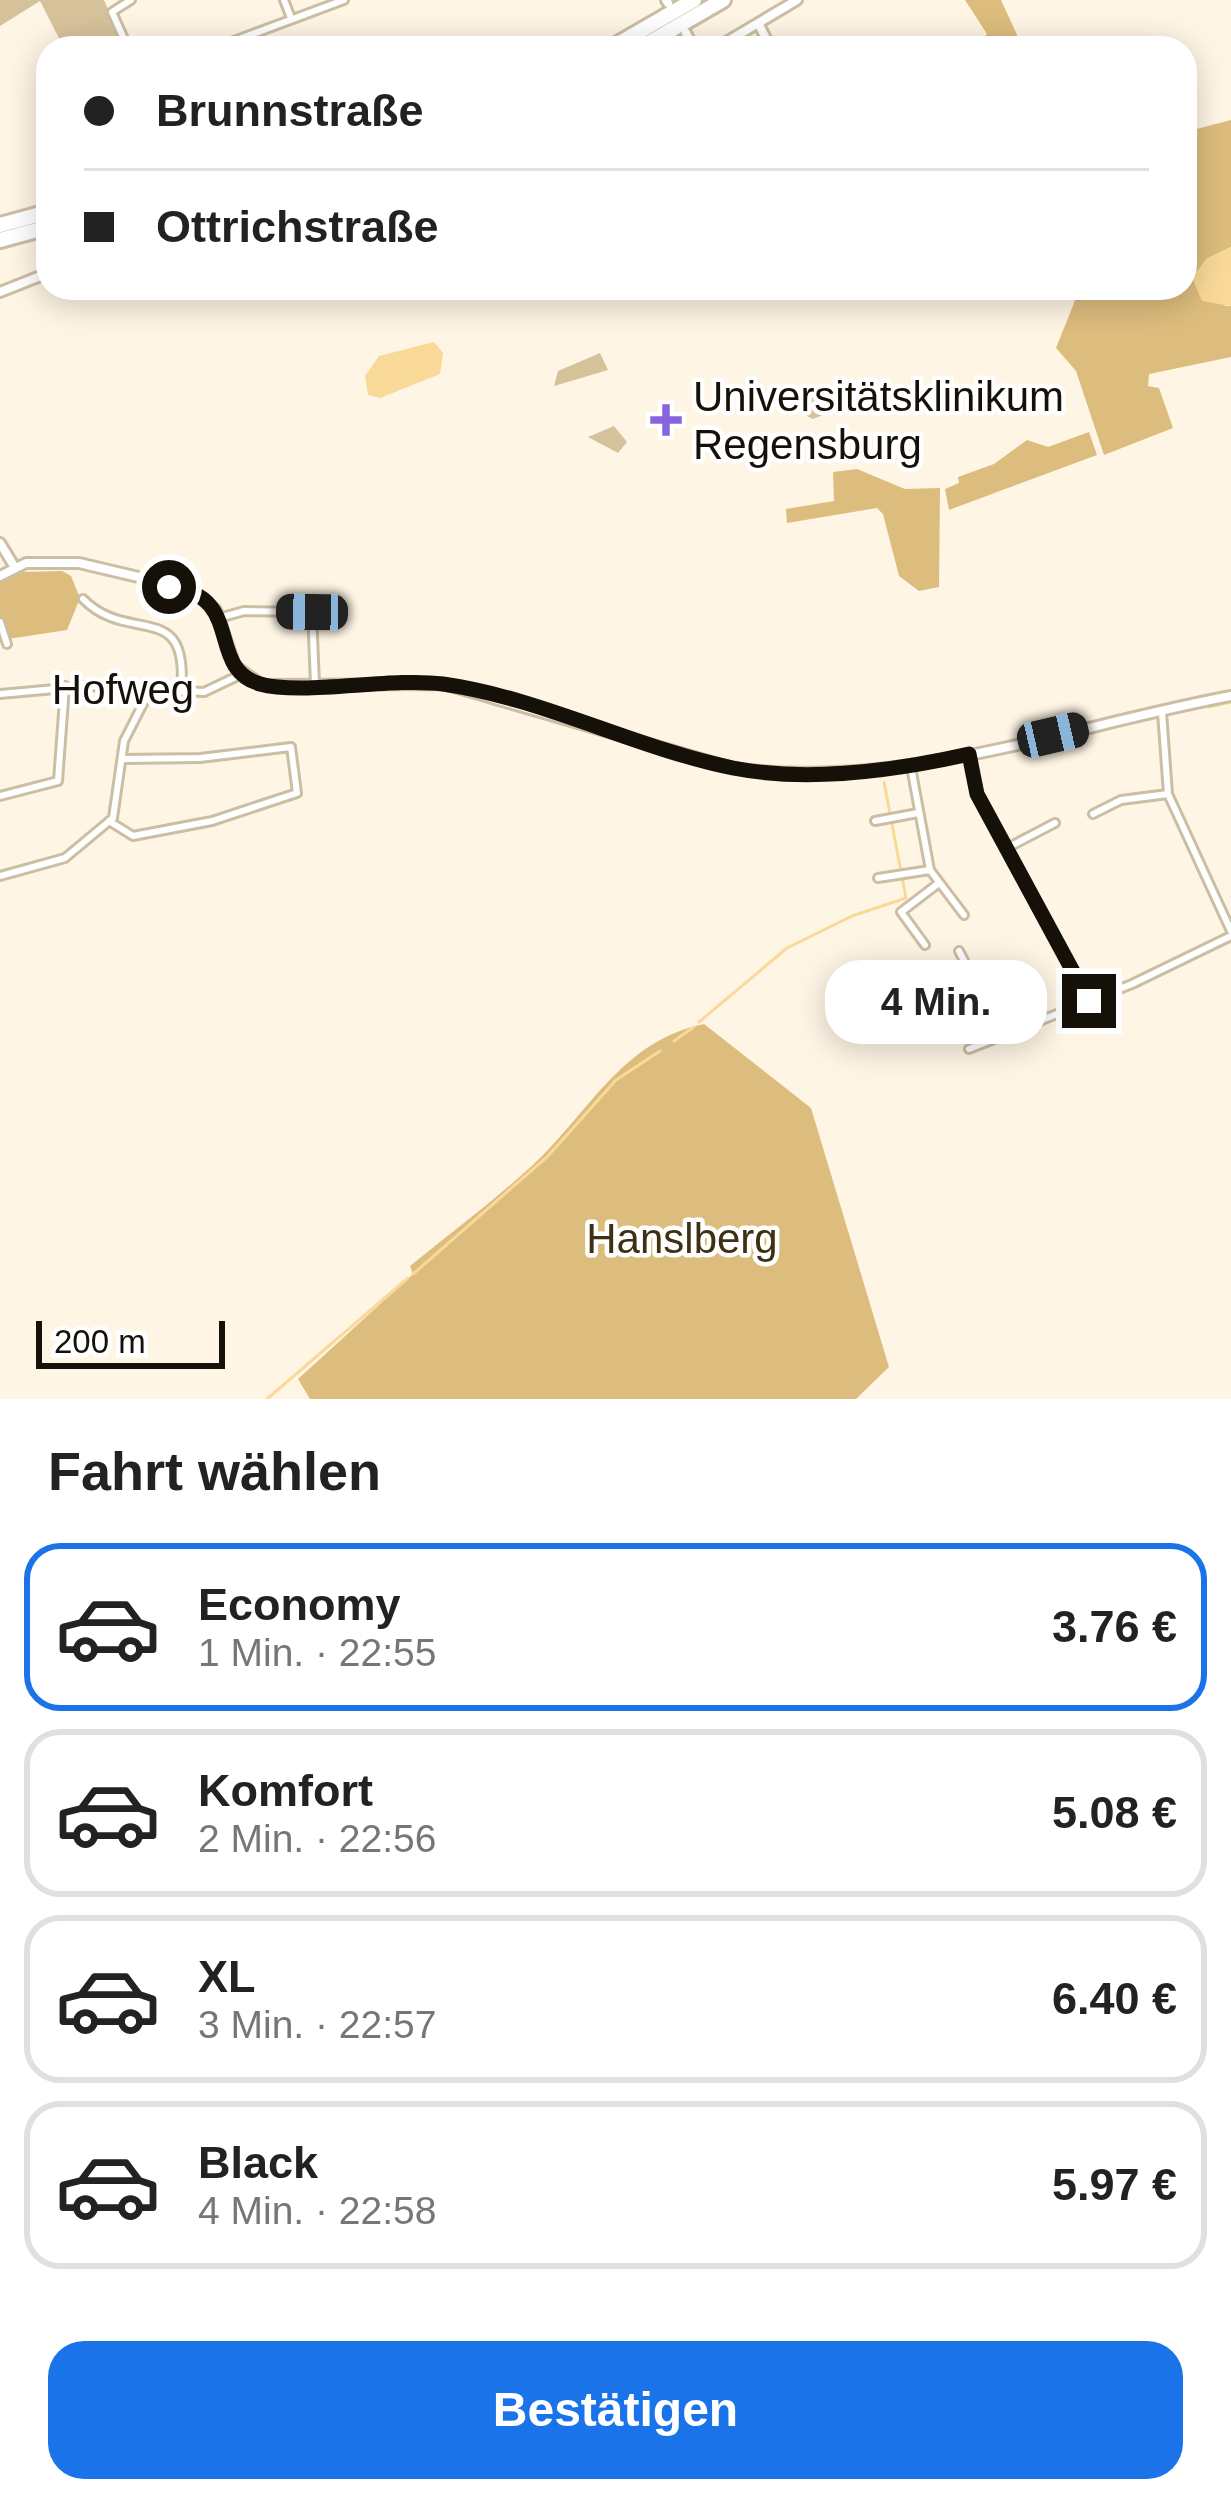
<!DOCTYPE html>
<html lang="de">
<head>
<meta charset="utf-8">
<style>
	body { margin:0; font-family:Helvetica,sans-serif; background:#f6f6f6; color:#222; height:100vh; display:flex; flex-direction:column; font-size:45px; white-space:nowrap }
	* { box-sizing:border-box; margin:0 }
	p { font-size:39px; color:#767676 }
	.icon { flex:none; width:66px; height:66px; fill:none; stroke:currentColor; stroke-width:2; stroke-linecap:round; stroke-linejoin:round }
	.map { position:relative; height:1399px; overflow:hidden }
	.panel { display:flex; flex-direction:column; background:#fff; flex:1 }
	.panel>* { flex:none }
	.banner { position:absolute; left:36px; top:36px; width:1161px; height:264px; border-radius:36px; box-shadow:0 6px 30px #0003; display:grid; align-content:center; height:264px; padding:0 48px; background:#fff }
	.scale { position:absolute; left:36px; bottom:30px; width:189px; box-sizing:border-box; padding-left:12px; border:6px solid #161108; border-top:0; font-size:33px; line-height:42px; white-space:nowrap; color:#161108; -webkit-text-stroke:9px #fff; paint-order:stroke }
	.end { position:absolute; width:54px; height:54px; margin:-27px; border:15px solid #161108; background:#fff; box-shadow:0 0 0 6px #fff }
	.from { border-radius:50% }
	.bubble { position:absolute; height:84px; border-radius:36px; background:#fff; box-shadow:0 6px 30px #0003; font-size:39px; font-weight:700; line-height:84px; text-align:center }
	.car { position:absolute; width:36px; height:72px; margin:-36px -18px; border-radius:15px; box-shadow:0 0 9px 3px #0007; background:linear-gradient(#222 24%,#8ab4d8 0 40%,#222 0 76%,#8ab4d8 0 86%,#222 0) }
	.banner b { display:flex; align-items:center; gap:42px; height:114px; font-size:45px }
	.banner b+b { border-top:3px solid #e0e0e0 }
	.banner i { width:30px; height:30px; background:#222 }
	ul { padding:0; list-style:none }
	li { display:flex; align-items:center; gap:36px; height:168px; margin:0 24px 18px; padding:0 24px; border:6px solid #e0e0e0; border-radius:36px }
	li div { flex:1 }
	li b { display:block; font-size:45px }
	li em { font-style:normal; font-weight:700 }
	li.selected { border-color:#1a73e8 }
	li>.icon { width:108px; height:108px; stroke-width:1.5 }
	h2 { padding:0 48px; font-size:54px; line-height:144px }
	.button { display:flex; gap:24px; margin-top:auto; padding:24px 48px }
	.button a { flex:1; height:138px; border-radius:36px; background:#1a73e8; color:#fff; font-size:48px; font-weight:700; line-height:138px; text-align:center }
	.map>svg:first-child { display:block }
</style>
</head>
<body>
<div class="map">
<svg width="1231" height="1399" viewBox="0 0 1231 1399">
	<rect width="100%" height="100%" fill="#fef5e5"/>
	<!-- green -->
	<path fill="#d6c29a" d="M0,0H104L125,48H64L40,1L0,26Z
		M600,353L608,370L554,386L558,371Z
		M807,388L839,389L823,415L813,419L786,406L764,407Z
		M614,426L627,442L618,453L588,437Z"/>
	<!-- forest -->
	<path fill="#ddbd7d" d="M965,0H1001L1023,48H975L987,34Z
		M1231,120V247L1206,259L1225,306H1231V357L1149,374L1148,386L1159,388L1173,428L1104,455L1076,371L1056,348L1080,288H1185V132Z
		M1089,432L1097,455L949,510L945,489L959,483L958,477L994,464L1027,440L1048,447Z
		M857,469L905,489L940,488L939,587L919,591L899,576L883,514L877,508L787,523L786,509L834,501L833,472Z
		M62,571L71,576L80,598L67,630L8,639L0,615V583L18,572Z
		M704,1024L811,1108L889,1367L856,1399H310L298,1379L413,1274L410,1266C452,1232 495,1200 534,1164C590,1111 622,1041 704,1024Z"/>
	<!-- water -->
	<path fill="#f9d998" d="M1231,247V306L1202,301L1192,278L1206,259Z
		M434,342L443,353L440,374L380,398L368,395L365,376L379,356Z"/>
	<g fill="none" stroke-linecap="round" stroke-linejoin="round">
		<!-- stream -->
		<path stroke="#f9d998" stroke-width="3" d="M424,688L441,689
			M321,690L340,689
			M284,691L310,690
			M447,691L491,702
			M498,704L630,744
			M1209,707L1231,702
			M639,746L684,761
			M691,763L760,778
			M869,776L933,766
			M849,777L861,776
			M768,778L844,777
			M699,1022L787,948L852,916L906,898L884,782
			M674,1041L694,1027
			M413,1274L547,1157L616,1080L660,1051
			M267,1399L408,1278"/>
		<!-- minor casing -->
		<g stroke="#cbbea3" stroke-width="12">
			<path id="minor" d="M284,0L291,18
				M128,48L112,12L131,0
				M215,48L344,0
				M83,599C129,646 190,597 181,692
				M219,618L244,611L312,612L315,684
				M0,622L7,644
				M0,694L88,686L204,692L242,674
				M1162,712L1168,794L1231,931
				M969,755L977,793L1089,1001
				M911,767L930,870L964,915
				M0,796L58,781L65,686
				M1093,814L1121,800L1168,794
				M109,821L133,836L212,821L297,793L291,747L200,758L124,759
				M875,821L918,813
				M1007,848L1055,823
				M0,876L65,858L113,818L124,741L150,690
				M878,878L930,870
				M925,945L901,912L939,883
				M959,951L1003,1036
				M969,1049L1132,984L1231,936"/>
		</g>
		<!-- tertiary casing -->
		<g stroke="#cbbea3" stroke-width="14">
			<path id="tertiary" d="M666,0L668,3
				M758,23L771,48
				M686,33L694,48
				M716,48L797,0
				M0,292L48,273
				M0,543L14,566
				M0,576L26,563H79L189,589L216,610L235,666L262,685L444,684L732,768C902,791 1066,727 1231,696"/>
		</g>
		<!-- motorway casing -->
		<g stroke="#cbbea3" stroke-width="20">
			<path id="motorway" d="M611,48L694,0
				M640,48L723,0
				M0,225L48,212
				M0,240L48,227"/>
		</g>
		<!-- minor -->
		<use href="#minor" stroke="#fff" stroke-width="6"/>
		<!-- tertiary -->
		<use href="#tertiary" stroke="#fff" stroke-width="8"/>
		<!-- motorway -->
		<use href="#motorway" stroke="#fff" stroke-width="14"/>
	</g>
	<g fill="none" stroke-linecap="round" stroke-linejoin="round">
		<!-- route -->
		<path stroke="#161108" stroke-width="15" d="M169,587C246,595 205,668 260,684C303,696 390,677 443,684C542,698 635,748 733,768C809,783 894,771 969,754L977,794L1089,1001"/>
	</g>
	<!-- markers -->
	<path fill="#8863de" stroke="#fff" stroke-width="4.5" d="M660 402h12v12h12v12h-12v12h-12v-12h-12v-12h12z"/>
	<g text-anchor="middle" stroke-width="9" stroke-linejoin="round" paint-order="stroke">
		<!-- poi labels -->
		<g font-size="42" fill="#161108" stroke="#fff" text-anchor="start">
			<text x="693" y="411">Universitätsklinikum<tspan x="693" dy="48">Regensburg</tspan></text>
		</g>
		<!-- street labels -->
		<g font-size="42" fill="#161108" stroke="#fff">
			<text x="123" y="704">Hofweg</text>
		</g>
		<!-- park labels -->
		<g font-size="42" fill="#3e3113" stroke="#fff">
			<text x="682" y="1253">Hanslberg</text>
		</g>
	</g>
</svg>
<div class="scale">200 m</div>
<i class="end from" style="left:169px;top:587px"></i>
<i class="end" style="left:1089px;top:1001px"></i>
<div class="bubble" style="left:825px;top:960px;width:222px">4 Min.</div>
<i class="car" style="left:312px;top:612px;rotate:271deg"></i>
<i class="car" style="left:1053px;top:735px;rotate:77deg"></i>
<div class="banner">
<b><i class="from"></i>Brunnstraße</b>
<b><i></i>Ottrichstraße</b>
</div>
</div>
<section class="panel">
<h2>Fahrt wählen</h2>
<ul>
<li class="selected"><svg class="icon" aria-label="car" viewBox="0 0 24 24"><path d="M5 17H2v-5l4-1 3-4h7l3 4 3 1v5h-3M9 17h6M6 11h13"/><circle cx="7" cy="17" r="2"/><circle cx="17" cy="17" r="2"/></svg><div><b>Economy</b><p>1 Min. · 22:55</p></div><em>3.76 €</em></li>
<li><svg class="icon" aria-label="car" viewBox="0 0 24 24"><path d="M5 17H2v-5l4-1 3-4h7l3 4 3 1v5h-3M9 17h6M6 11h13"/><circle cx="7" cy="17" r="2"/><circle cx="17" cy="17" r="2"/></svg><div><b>Komfort</b><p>2 Min. · 22:56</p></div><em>5.08 €</em></li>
<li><svg class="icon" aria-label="car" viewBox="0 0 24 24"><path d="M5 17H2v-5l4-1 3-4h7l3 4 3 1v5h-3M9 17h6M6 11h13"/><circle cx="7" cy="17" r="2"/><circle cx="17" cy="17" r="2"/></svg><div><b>XL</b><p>3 Min. · 22:57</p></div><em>6.40 €</em></li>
<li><svg class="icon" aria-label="car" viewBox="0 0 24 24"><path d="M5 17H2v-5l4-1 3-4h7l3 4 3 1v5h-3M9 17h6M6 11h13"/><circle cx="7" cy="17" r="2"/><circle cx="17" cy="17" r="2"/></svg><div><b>Black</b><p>4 Min. · 22:58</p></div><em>5.97 €</em></li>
</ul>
<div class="button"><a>Bestätigen</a></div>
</section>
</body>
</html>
